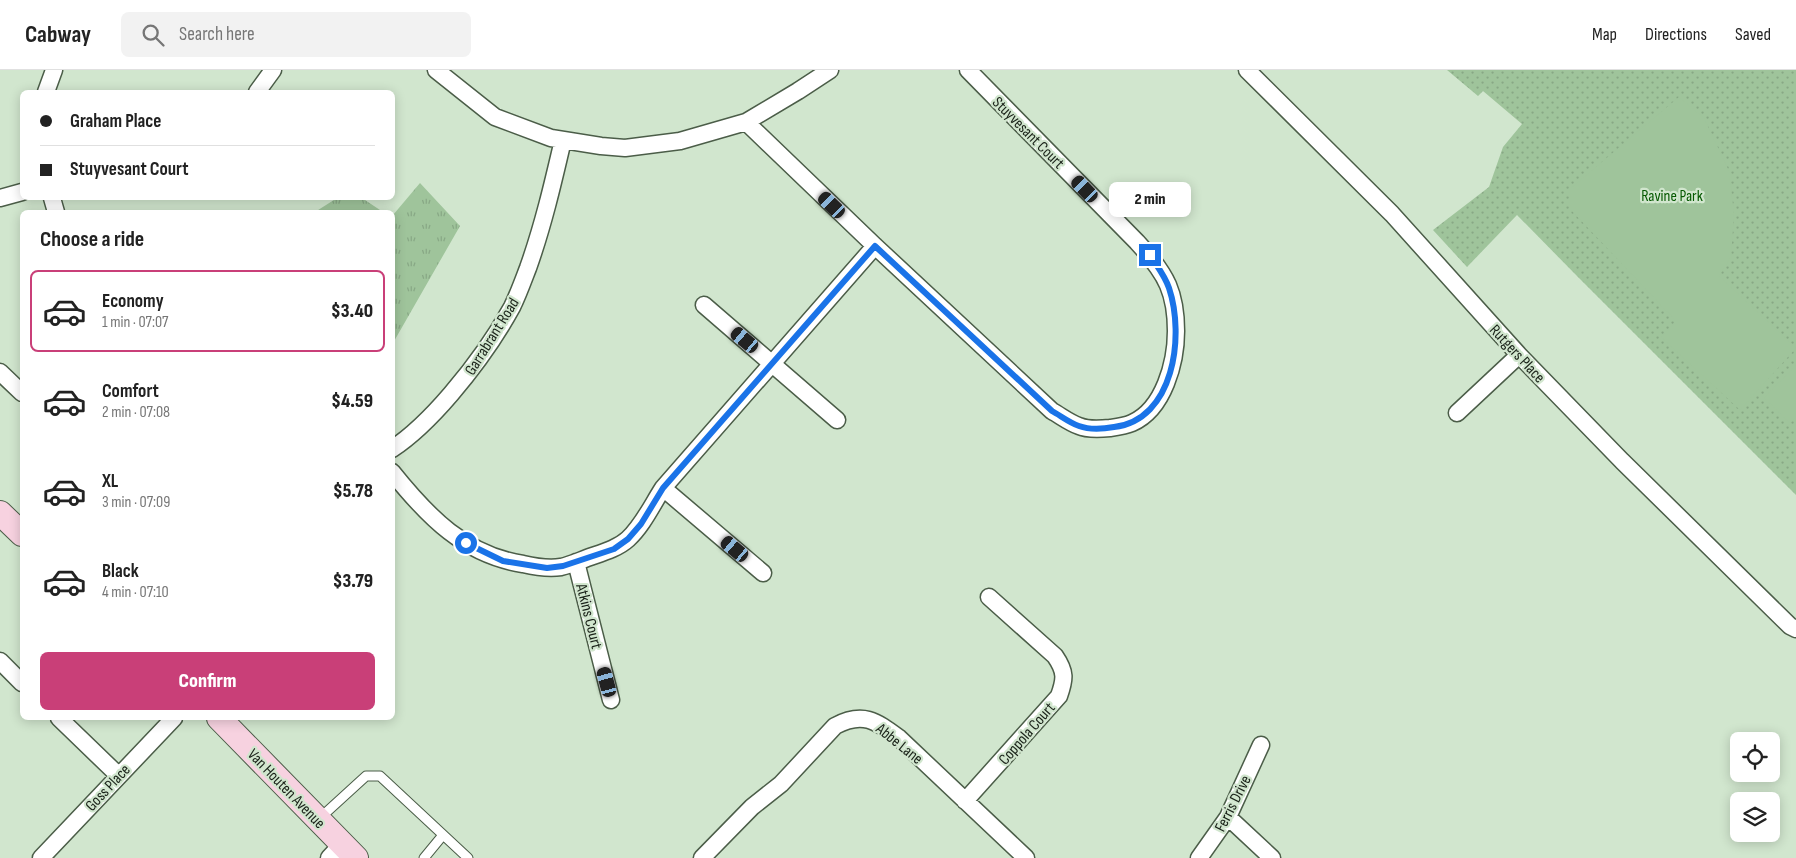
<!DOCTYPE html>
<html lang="en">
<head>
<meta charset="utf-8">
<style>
	body { margin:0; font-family:"Sofia Sans Condensed",sans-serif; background:#f2f2f2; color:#222; height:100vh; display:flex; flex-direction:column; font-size:19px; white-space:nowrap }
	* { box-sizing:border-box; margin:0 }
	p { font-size:16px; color:#767676 }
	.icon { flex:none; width:28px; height:28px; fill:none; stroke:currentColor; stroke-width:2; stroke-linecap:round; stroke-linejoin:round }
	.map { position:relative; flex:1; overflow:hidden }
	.details { position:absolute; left:20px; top:140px; width:375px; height:510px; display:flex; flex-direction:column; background:#fff; border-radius:8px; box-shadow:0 2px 12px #0003 }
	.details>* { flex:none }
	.top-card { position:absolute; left:20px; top:20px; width:375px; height:110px; border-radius:8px; box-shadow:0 2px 12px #0003; display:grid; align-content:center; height:110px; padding:0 20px; background:#fff }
	.controls { position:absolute; left:1730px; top:662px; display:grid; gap:10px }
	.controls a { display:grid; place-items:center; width:50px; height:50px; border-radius:8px; background:#fff; box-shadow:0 2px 12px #0003; font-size:25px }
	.end { position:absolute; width:22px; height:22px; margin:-11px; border:6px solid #1a73e8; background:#fff; box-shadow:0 0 0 2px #fff }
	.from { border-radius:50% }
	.bubble { position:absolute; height:35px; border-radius:8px; background:#fff; box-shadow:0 2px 12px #0003; font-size:16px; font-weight:800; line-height:35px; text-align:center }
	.car { position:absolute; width:15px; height:30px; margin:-15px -8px; border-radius:6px; box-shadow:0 0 4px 1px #0007; background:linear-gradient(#222 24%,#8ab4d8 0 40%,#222 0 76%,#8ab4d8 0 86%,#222 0) }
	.top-card b { display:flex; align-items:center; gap:18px; height:48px; font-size:19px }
	.top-card b+b { border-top:1px solid #e0e0e0 }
	.top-card i { width:12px; height:12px; background:#222 }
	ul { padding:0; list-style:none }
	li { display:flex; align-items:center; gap:15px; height:82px; margin:0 10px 8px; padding:0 10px; border:2px solid transparent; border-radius:8px }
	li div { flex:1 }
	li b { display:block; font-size:19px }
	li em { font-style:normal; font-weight:800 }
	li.selected { border-color:#c93f78 }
	li>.icon { width:45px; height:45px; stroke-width:1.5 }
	h2 { padding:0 20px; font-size:22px; line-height:60px }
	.primary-button { display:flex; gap:10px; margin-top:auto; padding:10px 20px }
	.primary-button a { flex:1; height:58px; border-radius:8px; background:#c93f78; color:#fff; font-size:20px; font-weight:800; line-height:58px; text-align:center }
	header { display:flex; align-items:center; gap:30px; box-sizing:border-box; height:70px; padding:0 25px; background:#fff; border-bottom:1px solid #e0e0e0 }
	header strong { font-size:24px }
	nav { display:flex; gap:28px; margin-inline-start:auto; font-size:18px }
	.search { width:350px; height:45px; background:#f2f2f2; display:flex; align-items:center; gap:12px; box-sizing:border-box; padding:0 18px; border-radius:8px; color:#767676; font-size:19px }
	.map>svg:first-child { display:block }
</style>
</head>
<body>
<header>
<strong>Cabway</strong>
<div class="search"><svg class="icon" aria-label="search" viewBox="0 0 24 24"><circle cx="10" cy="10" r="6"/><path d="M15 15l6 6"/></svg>Search here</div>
<nav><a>Map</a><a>Directions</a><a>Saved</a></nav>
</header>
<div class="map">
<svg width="1796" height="788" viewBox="0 0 1796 788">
	<defs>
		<pattern id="grass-tufts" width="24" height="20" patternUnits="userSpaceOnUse" patternTransform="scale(1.25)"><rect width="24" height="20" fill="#9fc49b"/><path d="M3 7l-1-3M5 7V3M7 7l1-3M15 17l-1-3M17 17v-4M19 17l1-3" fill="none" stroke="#88a885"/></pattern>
		<pattern id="park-dots" width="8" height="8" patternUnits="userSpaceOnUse" patternTransform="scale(1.25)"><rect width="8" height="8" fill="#9fc49b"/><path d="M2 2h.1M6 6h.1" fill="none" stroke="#88a885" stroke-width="1.8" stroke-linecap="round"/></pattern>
	</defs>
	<rect width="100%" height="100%" fill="#d1e6ce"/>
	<!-- grass -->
	<path fill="url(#grass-tufts)" d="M420,113L460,156L393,273V145Z
		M337,128H362L383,142H315Z"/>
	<!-- park -->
	<path fill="url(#park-dots)" d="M1447,0H1796V425L1578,207L1517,145L1467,197L1433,160L1489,117L1503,77L1522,54L1483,21L1478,26Z"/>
	<!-- pitch -->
	<path fill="#9fc49b" d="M1679,27L1704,48L1729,101L1734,144L1731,187L1719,206L1796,278L1740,340L1661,267L1676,251L1571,140V118Z
		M1796,295V347L1790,353L1764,328Z"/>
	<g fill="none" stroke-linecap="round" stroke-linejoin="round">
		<!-- service casing -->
		<g stroke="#4b5d48" stroke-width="11">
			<path id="service" d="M320,748L366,706H380L468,788
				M424,788L443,765"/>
		</g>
		<!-- minor casing -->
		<g stroke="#4b5d48" stroke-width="19">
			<path id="minor" d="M436,0L495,47L551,68L601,76L625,78L680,71L746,52L798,21L830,0
				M1247,0L1392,144L1519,285L1622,391L1790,556L1796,559
				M46,22L54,0
				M257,22L273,0
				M746,52L875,176L1052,341C1061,346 1070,353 1079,356C1088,360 1100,359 1110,358C1117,357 1125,356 1132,353C1164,339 1176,292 1176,261C1176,246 1174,229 1168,215C1161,199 1149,185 1137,172L968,0
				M0,128L22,122
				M52,128L56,142
				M704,235L837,350
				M0,302L22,323
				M1457,343L1519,285
				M392,379C415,364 433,345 451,324C474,297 495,268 512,237C518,225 523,211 528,198C543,156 553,113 563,70
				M392,402C428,447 465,485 523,494C536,497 548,499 561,497C570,495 579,491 587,488C601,483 617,479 628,469C643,455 652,435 663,418L875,176
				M663,418L763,503
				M576,492L611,630
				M0,591L22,613
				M59,648L118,705
				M965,731L1059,626C1065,609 1066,602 1055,586L989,527
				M1228,747L1272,788
				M41,788L174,648
				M329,788L342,774
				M702,788L752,737L781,714L835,656C863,641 876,651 899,668L1026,788
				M1199,788L1228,747L1261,675"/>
		</g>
		<!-- secondary casing -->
		<g stroke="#4b5d48" stroke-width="26">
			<path id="secondary" d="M0,443L22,464
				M219,648L356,788"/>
		</g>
		<!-- service -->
		<use href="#service" stroke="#fff" stroke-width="9"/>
		<!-- minor -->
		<use href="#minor" stroke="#fff" stroke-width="16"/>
		<!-- secondary -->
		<use href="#secondary" stroke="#f7d2e0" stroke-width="24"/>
	</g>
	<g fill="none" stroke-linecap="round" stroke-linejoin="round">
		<!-- route -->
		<path stroke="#1a73e8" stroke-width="6" d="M466,473L503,491L547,498L563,496L614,479L628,469L641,454L663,418L875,176L1052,341C1061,346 1070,353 1079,356C1090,360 1103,359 1114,357C1174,350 1185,266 1169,218C1165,206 1157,196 1150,185"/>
	</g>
	<g text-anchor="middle" stroke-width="4.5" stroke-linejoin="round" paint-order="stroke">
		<!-- street labels -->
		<g font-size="16" fill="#192118" stroke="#d1e6ce">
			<text transform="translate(1029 62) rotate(45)" y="6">Stuyvesant Court</text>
			<text transform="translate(491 266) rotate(-58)" y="6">Garrabrant Road</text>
			<text transform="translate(1518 283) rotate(47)" y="6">Rutgers Place</text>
			<text transform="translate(590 546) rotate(76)" y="6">Atkins Court</text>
			<text transform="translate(1026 663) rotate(-49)" y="6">Coppola Court</text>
			<text transform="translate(900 673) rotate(39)" y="6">Abbe Lane</text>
			<text transform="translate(107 717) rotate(-47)" y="6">Goss Place</text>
			<text transform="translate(287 718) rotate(46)" y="6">Van Houten Avenue</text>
			<text transform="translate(1232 733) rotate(-63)" y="6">Ferris Drive</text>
		</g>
		<!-- park labels -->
		<g font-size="16" fill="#055800" stroke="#d1e6ce">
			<text x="1672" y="131">Ravine Park</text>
		</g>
	</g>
</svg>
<div class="controls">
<a><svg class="icon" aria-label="locate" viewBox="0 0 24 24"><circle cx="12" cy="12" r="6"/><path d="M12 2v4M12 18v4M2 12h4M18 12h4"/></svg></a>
<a><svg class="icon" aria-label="layers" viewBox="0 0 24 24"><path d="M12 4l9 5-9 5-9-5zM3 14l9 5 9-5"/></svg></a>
</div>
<i class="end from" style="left:466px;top:473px"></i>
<i class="end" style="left:1150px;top:185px"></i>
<div class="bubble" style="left:1109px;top:112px;width:82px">2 min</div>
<i class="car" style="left:1085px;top:119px;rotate:316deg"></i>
<i class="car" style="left:832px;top:135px;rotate:314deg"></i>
<i class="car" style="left:745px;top:270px;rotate:310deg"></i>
<i class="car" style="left:735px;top:479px;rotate:310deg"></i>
<i class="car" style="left:607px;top:612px;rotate:345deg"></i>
<div class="top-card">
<b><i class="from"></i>Graham Place</b>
<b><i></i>Stuyvesant Court</b>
</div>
<section class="details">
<h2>Choose a ride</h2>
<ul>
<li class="selected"><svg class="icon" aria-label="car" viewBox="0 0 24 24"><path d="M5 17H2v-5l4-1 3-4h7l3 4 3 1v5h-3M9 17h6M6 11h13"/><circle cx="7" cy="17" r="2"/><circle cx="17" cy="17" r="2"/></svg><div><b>Economy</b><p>1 min · 07:07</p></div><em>$3.40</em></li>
<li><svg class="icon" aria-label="car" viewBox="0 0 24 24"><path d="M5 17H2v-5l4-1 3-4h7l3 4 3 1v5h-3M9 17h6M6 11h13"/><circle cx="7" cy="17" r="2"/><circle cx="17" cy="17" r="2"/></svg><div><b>Comfort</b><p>2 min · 07:08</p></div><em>$4.59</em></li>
<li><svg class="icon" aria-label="car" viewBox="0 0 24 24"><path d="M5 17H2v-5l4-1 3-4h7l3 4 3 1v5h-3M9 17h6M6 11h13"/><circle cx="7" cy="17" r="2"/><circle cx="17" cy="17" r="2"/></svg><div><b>XL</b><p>3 min · 07:09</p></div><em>$5.78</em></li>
<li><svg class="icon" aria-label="car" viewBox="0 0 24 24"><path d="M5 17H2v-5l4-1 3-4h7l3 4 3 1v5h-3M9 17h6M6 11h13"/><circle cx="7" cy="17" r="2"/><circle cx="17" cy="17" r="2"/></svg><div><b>Black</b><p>4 min · 07:10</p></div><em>$3.79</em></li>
</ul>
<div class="primary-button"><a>Confirm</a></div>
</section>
</div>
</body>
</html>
